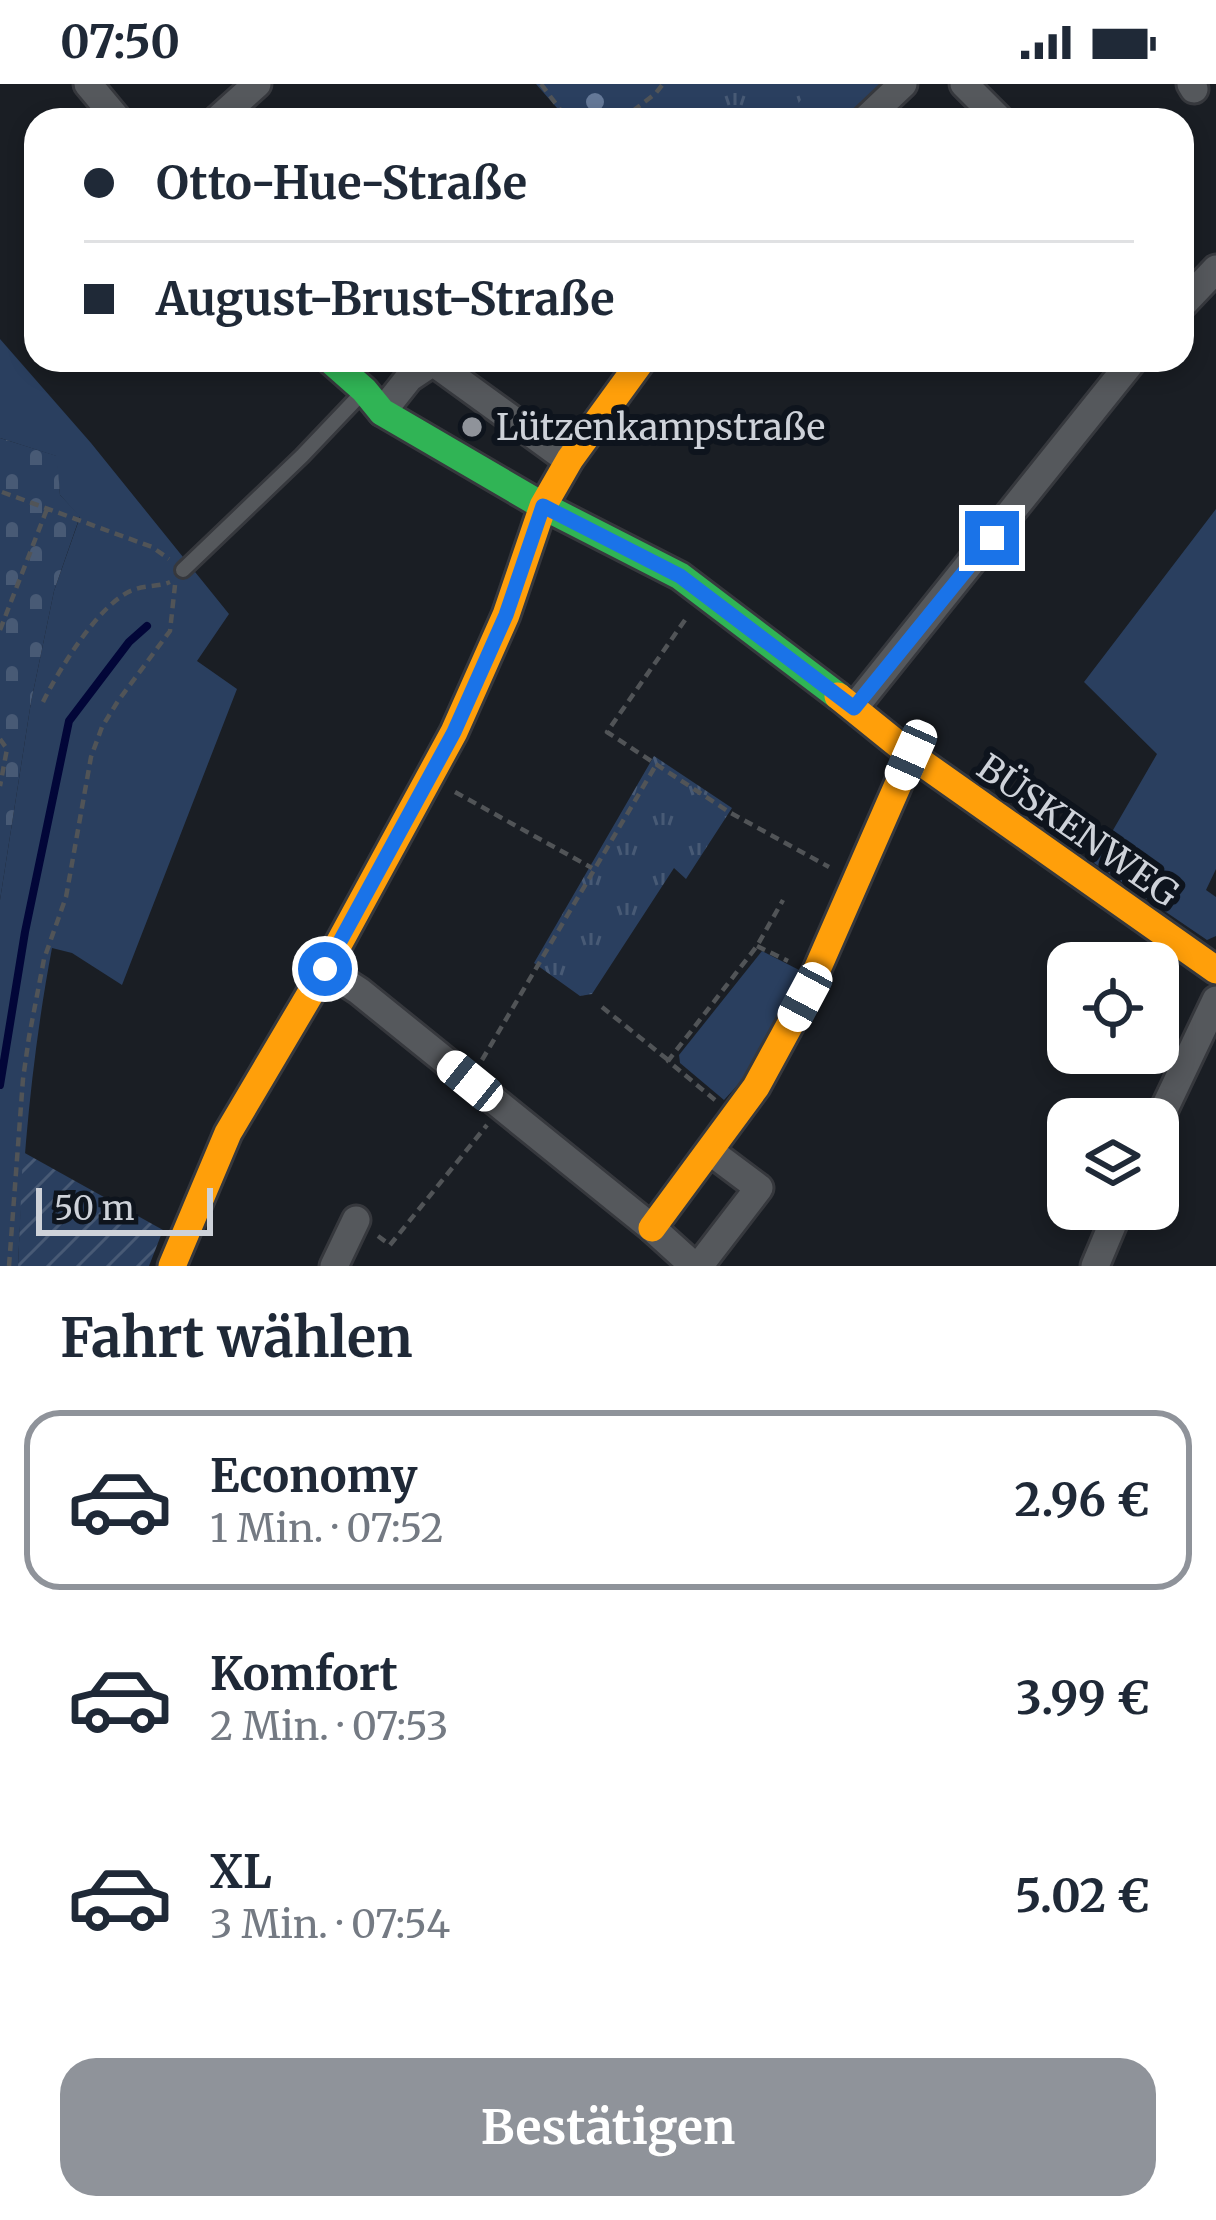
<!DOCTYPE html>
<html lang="de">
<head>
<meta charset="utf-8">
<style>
	body { margin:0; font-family:Merriweather,serif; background:#f6f6f7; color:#1f2937; height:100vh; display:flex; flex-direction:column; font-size:45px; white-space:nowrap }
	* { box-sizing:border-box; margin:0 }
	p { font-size:39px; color:#747a83 }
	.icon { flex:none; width:66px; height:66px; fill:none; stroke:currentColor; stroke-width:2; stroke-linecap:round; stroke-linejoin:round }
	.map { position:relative; height:1182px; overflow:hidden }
	.panel { display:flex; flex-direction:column; background:#fff; flex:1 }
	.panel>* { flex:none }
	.top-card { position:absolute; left:24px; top:24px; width:1170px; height:264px; border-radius:36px; box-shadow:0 6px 18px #0003; display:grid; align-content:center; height:264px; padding:0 60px; background:#fff }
	.buttons { position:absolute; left:1047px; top:858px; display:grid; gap:24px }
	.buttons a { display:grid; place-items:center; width:132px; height:132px; border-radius:24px; background:#fff; box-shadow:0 6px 18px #0003; font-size:60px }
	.scale { position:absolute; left:36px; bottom:30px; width:177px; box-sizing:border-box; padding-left:12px; border:6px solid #ced2d9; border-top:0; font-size:33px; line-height:42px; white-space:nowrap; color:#ced2d9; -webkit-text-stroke:9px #0e141d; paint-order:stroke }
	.end { position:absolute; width:54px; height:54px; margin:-27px; border:15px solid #1a73e8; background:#fff; box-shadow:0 0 0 6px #fff }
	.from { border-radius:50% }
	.car { position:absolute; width:36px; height:72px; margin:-36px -18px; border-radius:15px; box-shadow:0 0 9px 3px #0007; background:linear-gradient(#fff 24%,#345 0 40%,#fff 0 76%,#345 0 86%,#fff 0) }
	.top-card b { display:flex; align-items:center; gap:42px; height:114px; font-size:45px }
	.top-card b+b { border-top:3px solid #e0e1e3 }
	.top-card i { width:30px; height:30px; background:#1f2937 }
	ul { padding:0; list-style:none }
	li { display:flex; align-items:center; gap:36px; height:180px; margin:0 24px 18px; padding:0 36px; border:6px solid transparent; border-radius:36px }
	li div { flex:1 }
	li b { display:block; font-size:45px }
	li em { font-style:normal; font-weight:700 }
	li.current { border-color:#8f939a }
	li>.icon { width:108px; height:108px; stroke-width:1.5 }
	h2 { padding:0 60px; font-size:54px; line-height:144px }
	.action { display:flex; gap:24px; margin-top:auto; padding:24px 60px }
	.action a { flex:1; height:138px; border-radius:36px; background:#8f939a; color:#fff; font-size:48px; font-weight:700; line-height:138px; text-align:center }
	.status { display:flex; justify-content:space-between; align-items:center; height:84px; padding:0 60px; background:#fff; direction:ltr }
	.status svg { height:33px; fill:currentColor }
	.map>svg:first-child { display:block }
</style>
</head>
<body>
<div class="status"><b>07:50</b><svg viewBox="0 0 49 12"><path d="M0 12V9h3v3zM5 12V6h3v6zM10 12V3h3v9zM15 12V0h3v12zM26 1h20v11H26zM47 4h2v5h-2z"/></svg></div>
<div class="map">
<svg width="1216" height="1182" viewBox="0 0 1216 1182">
	<defs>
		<pattern id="cemetery-stones" width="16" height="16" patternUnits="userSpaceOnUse" patternTransform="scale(3)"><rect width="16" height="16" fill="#2a3f5f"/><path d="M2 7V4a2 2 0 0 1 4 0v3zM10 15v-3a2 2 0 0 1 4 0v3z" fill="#485a75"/></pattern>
		<pattern id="park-tufts" width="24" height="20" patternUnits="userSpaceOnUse" patternTransform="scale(3)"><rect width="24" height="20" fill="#2a3f5f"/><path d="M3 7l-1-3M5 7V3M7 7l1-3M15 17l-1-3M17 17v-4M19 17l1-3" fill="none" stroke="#485a75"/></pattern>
		<pattern id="garden-furrows" width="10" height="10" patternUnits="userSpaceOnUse" patternTransform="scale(3)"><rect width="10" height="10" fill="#2a3f5f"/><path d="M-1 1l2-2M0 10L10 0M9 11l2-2" fill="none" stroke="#485a75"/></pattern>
	</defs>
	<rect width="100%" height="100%" fill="#1a1e24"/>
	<!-- grass -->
	<path fill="#2a3f5f" d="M536,0H882L844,36H560L564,32Z
		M0,255L91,359L229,530L197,577L237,605L122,901L72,869L52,864C32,970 23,1074 18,1182H0V816L31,618L54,507L80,433L60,411L56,372L0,354Z
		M1216,425V785L1206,806L1216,813V852L1207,856L1094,779L1157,670L1084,598Z
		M762,867L803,888L756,981L724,1016L680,979L679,971Z"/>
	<!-- cemetery -->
	<path fill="url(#cemetery-stones)" d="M0,354L57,372L60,411L80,432L54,507L31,618L0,816Z"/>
	<!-- park -->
	<path fill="url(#park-tufts)" d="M698,0H788L805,10L787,36H662Z
		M654,672L732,724L686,795L674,784L592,910L580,912L534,879Z"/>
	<!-- garden -->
	<path fill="url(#garden-furrows)" d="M23,1068L163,1146L149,1182H18Z"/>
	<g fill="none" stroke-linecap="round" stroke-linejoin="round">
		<!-- stream -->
		<path stroke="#020638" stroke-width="8" d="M0,1001L25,848L69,637L129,558L147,542"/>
		<!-- lane casing -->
		<g stroke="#36383d" stroke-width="20">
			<path id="lane" d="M183,486L302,372L363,308"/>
		</g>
		<!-- street casing -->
		<g stroke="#36383d" stroke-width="33">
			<path id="street" d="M88,0L118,36
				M964,0L1000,36
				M1191,0L1194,5
				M217,36L257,0
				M865,36L903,0
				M1182,221L1216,185
				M382,328L409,294L433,278L557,368L570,375
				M854,624L1133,276
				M325,885L359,907L652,1144L694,1182
				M1158,1038L1216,916
				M334,1182L356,1136
				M699,1182L759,1104L711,1068
				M1095,1182L1119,1125"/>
		</g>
		<!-- fast casing -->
		<g stroke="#36383d" stroke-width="33">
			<path id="fast" d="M330,276L364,306L382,328L543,422L680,492L838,612"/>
		</g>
		<!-- slow casing -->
		<g stroke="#36383d" stroke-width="33">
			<path id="slow" d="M838,612L911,671L1216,886
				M652,1144L756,1003L805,913L911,671
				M172,1182L228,1049L325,885L454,648L506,531L543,422L570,375L642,276"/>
		</g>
		<!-- path -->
		<path stroke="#515457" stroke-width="4.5" stroke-dasharray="9 6" stroke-linecap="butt" d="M541,0L568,36
			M621,36L655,10L663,0
			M2,408L152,463L169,475
			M685,536L607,648L729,728L829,783
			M0,546L47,425
			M43,618C58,587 100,518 133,506C146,501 158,503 170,498
			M0,655L7,665L0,702
			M455,708L592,784
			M757,862L788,877
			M602,923L668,976
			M482,976L656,681
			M715,1016L668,977L757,862L783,816
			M378,1152L390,1161L487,1041
			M9,1182L23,995L29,953L44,875L66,813L91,673L102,643L118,617L170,547L175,501"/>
		<!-- lane -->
		<use href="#lane" stroke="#55585c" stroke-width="14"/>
		<!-- street -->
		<use href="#street" stroke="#55585c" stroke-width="27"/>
		<!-- fast -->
		<use href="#fast" stroke="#30b455" stroke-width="27"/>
		<!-- slow -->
		<use href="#slow" stroke="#ff9f0a" stroke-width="27"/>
	</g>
	<!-- trees -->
	<circle fill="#657998" cx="595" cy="18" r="9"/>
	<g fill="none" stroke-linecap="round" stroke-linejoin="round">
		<!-- route -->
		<path stroke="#1a73e8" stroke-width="15" d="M325,885L454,648L506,531L543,422L680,492L854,624L992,454"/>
	</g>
	<!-- markers -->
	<circle fill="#8f939a" stroke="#0e141d" stroke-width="4.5" cx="472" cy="343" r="12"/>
	<g text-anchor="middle" stroke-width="12" stroke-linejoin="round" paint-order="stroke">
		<!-- poi labels -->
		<g font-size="36" fill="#ced2d9" stroke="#0e141d" text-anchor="start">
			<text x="496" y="356">Lützenkampstraße</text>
		</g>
		<!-- street labels -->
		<g font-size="36" fill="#ced2d9" stroke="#0e141d">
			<text transform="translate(1078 746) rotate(35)" y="13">BÜSKENWEG</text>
		</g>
	</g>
</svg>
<div class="buttons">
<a><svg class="icon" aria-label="locate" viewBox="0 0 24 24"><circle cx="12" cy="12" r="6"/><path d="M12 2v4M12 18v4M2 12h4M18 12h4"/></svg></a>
<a><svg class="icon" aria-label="layers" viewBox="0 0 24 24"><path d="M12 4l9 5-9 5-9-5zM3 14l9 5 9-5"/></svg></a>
</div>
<div class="scale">50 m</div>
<i class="end from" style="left:325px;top:885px"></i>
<i class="end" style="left:992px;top:454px"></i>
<i class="car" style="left:911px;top:671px;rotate:204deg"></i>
<i class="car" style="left:805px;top:913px;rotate:208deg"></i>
<i class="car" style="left:470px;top:997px;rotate:309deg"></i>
<div class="top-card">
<b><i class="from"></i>Otto-Hue-Straße</b>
<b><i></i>August-Brust-Straße</b>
</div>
</div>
<section class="panel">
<h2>Fahrt wählen</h2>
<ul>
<li class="current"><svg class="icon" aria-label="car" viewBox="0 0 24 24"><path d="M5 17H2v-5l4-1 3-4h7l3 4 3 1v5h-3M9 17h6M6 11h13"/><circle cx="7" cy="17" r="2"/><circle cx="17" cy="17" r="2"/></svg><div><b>Economy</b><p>1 Min. · 07:52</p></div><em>2.96 €</em></li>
<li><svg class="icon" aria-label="car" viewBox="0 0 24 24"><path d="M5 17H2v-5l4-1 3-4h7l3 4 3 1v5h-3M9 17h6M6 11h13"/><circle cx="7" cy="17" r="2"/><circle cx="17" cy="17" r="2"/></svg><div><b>Komfort</b><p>2 Min. · 07:53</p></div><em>3.99 €</em></li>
<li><svg class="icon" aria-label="car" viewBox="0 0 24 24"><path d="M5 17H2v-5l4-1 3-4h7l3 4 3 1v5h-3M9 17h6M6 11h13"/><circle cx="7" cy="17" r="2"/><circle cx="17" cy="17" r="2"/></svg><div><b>XL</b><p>3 Min. · 07:54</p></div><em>5.02 €</em></li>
</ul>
<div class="action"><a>Bestätigen</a></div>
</section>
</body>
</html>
